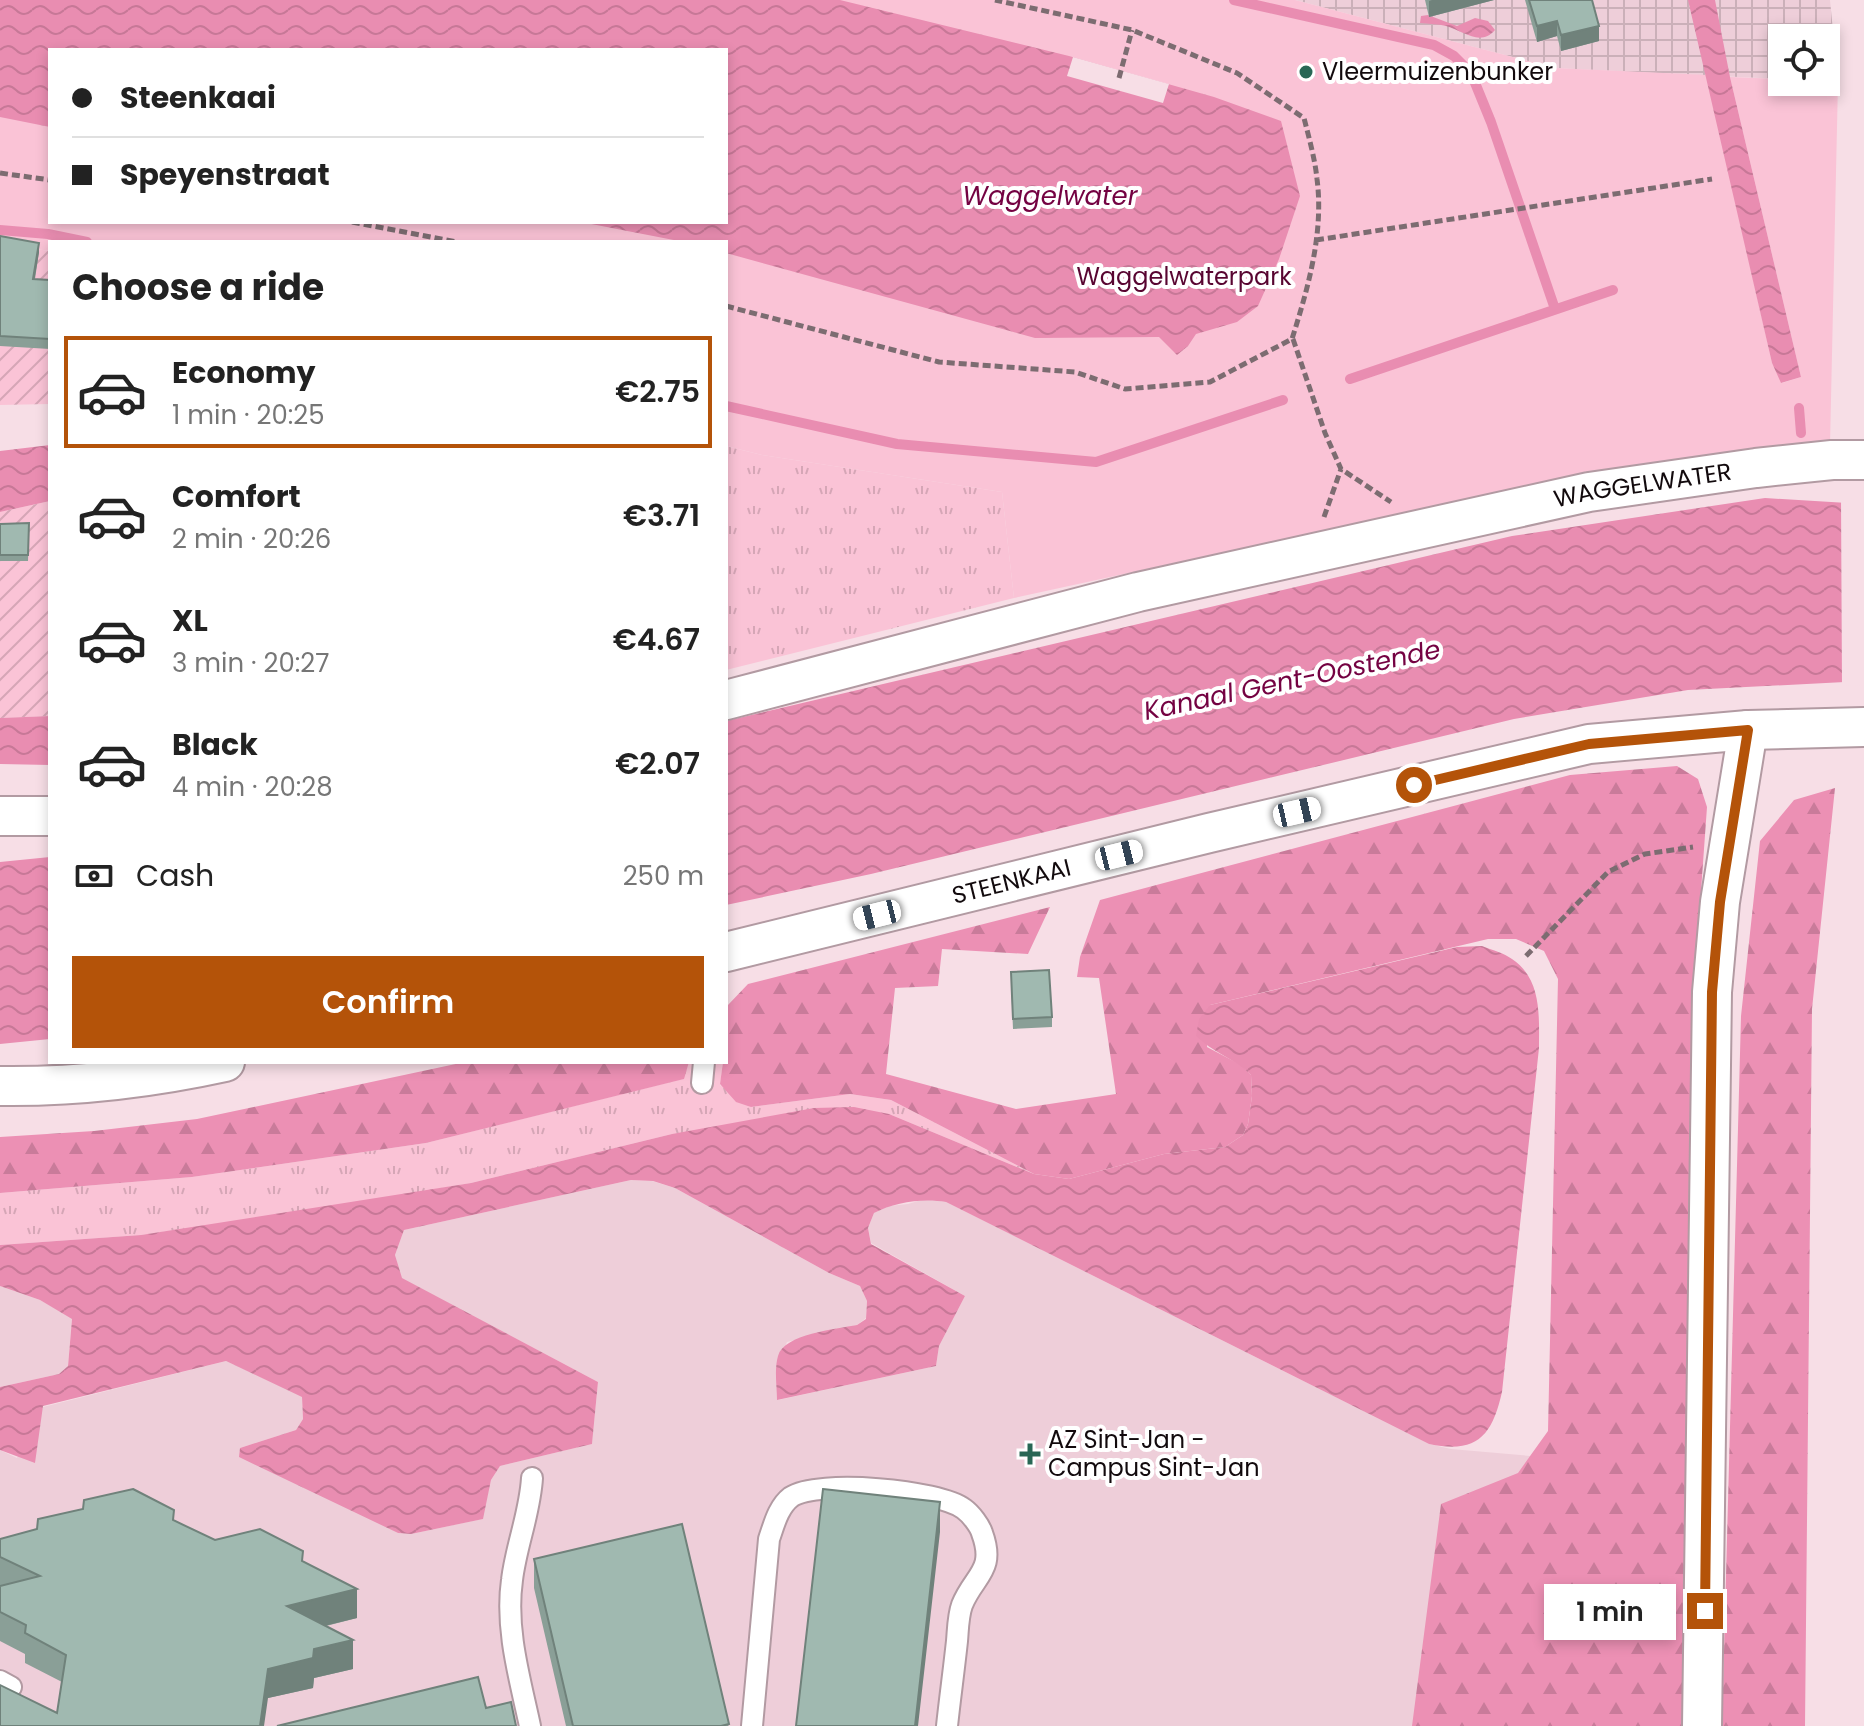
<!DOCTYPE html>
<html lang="en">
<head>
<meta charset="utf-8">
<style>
	body { margin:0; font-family:Poppins,sans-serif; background:#f6f6f6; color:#222; height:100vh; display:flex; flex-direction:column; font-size:30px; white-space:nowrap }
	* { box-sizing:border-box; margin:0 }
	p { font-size:26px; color:#767676 }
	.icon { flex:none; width:44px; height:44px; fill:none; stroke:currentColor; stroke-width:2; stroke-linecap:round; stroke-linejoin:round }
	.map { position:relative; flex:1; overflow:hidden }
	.panel { position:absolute; left:48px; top:240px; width:680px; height:824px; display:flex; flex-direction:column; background:#fff; border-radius:0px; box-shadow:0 4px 12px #0003 }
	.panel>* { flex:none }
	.hud { position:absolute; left:48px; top:48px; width:680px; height:176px; border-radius:0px; box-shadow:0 4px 12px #0003; display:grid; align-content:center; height:176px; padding:0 24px; background:#fff }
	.fabs { position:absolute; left:1768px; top:24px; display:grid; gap:16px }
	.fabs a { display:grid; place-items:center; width:72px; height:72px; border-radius:0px; background:#fff; box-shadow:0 4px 12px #0003; font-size:40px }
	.end { position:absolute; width:36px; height:36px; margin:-18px; border:10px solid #b45309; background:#fff; box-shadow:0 0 0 4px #fff }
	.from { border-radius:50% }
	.bubble { position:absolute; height:56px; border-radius:0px; background:#fff; box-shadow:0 4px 12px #0003; font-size:26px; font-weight:600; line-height:56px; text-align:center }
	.car { position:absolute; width:24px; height:48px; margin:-24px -12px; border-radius:10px; box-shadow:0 0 6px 2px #0007; background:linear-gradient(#fff 24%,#345 0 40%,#fff 0 76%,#345 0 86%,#fff 0) }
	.hud b { display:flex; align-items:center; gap:28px; height:76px; font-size:30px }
	.hud b+b { border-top:2px solid #e0e0e0 }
	.hud i { width:20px; height:20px; background:#222 }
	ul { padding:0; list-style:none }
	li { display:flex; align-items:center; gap:24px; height:112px; margin:0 16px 12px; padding:0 8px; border:4px solid transparent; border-radius:0px }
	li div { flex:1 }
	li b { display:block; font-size:30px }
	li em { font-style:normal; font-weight:600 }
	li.active { border-color:#b45309 }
	li>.icon { width:72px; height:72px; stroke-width:1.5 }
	h2 { padding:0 24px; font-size:36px; line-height:96px }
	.pay { display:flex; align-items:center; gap:20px; height:88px; padding:0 24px; font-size:30px }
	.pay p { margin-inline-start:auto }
	.cta { display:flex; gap:16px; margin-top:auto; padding:16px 24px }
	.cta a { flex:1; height:92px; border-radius:0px; background:#b45309; color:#fff; font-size:32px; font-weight:600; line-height:92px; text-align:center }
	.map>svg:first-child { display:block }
</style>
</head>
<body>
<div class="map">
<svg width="1864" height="1726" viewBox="0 0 1864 1726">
	<defs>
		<pattern id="industrial-grid" width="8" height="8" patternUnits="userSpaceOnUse" patternTransform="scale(2)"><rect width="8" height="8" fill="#eeced9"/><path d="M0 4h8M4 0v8" fill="none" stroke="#cbb0b9"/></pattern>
		<pattern id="grass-tufts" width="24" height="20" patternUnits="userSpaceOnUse" patternTransform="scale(2)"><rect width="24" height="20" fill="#fac3d6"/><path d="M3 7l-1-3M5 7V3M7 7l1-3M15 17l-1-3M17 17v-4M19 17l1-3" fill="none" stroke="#d5a6b6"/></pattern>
		<pattern id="forest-firs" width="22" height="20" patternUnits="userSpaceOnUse" patternTransform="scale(2)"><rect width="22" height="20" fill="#ec90b4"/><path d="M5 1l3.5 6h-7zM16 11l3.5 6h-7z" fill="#c97b9a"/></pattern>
		<pattern id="garden-furrows" width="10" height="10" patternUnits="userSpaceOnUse" patternTransform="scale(2)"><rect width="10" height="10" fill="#fac3d6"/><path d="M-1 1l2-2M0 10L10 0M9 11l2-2" fill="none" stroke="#d5a6b6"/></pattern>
		<pattern id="water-waves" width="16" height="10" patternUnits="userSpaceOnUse" patternTransform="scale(2)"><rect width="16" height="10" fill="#e98db1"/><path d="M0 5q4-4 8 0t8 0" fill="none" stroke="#c77897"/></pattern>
	</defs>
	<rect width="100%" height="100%" fill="#f7dee6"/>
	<!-- built -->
	<path fill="#eeced9" d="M631,1180L652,1181L675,1188L829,1273L860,1286L867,1301L866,1318L857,1325L787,1342L776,1366L778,1400L936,1366L939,1346L965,1296L871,1243L868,1228L874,1213L889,1206L908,1204L928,1198L946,1202L1429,1444L1451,1449L1691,1470L1688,1726H0V1450L17,1458L43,1407L226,1361L302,1396L303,1419L296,1430L240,1448L398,1533L411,1534L482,1519L491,1480L500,1466L592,1444L598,1382L401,1278L395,1255L404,1230Z
		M0,1286L40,1300L72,1318L68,1366L59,1374L0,1387Z"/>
	<!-- industrial -->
	<path fill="url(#industrial-grid)" d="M1295,0H1830L1838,82L1826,81V38H1782V79L1555,68Z"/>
	<!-- grass -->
	<path fill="url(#grass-tufts)" d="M726,446L762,455L1002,492L1014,598L726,670Z
		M689,1062H723L720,1085L751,1107L850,1094L891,1100L1034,1174L889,1114L672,1134L471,1183L295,1213L141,1235L0,1245V1193L192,1177L426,1143L683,1079Z"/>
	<!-- forest -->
	<path fill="url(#forest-firs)" d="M1677,766L1698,779L1707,807L1694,989L1688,1726H1412L1441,1504L1518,1473L1548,1431L1558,979L1544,951L1516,939H1488L1210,1005L1207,1047L1241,1065L1251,1075L1252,1096L1248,1124L1243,1135L1225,1147L1164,1154L1069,1179L1034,1174L891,1100L850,1094L751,1107L736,1102L720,1084L723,1062H726L728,1005L748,984L1050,907L1028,954L942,949L938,986L895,988L886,1074L1016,1109L1116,1094L1099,978L1077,977L1080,957L1100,900L1570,775Z
		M1835,788L1812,1009L1805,1726H1722L1741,1016L1760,841L1794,800Z
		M465,1062H689L684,1079L426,1143L192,1177L0,1193V1137L94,1131L197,1119Z"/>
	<!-- park -->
	<path fill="#fac3d6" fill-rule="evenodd" d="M0,0H1295L1555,68L1707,75L1772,363L1782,383L1801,377L1730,77L1782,79V82H1838L1830,445L1422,509L1014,598L1002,492L762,455L726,446V242H50V251L0,244ZM50,50H726V222H50Z"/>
	<!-- garden -->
	<path fill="url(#garden-furrows)" d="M0,244L50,251V404L0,405Z
		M50,501V716L0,718V512Z"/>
	<!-- water -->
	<path fill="url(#water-waves)" d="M0,0H840L1069,56L1214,97L1281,121L1300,196L1279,259L1258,306L1237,322L1196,334L1188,346L1177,355L1159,337L1035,338L726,253V242H684L581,222H726V50H50V127L0,117Z
		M1688,0H1715L1730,77L1801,377L1781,383L1772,363Z
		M1428,15L1457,26L1475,18L1488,21L1495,30C1480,47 1464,31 1446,26C1438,24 1429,24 1420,23L1421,16Z
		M50,445V501L0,512V451Z
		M1765,498L1864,504V681L1688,690L1514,719L871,874L726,905V721L1512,536Z
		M50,716V765L0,764V718Z
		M50,857V1039L0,1044V862Z
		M1482,946C1492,950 1504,953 1512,959C1542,979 1539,1016 1539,1048L1502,1392C1492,1436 1477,1454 1429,1444L946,1202C923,1198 895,1202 874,1213L868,1228L871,1244L965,1296L939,1346L936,1366L777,1400C777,1386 774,1370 778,1356C784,1334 836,1329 857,1325L866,1319L867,1301L860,1286L829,1273L675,1188L653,1181L631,1180L404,1230L395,1255L402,1278L598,1382L592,1444L500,1466L491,1480L483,1519L411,1534L398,1533L239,1457L240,1448L296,1430L303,1419L302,1397L226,1361L43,1406L35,1463L0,1450V1387L59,1374L68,1366L72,1319L40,1300L0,1286V1245L141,1235L471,1183L672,1134L814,1108L854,1107L889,1114L1034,1174L1069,1179L1164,1154L1225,1147L1243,1135L1248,1124L1252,1096L1251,1075C1234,1058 1212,1052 1196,1036L1199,1019L1210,1005L1457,947Z"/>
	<!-- pier -->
	<path fill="#f7dee6" d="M1073,57L1169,84L1163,103L1067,76Z
		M1841,498L1864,500V685L1842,686Z"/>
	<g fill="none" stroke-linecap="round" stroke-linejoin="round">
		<!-- stream -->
		<path stroke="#e98db1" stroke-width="10" d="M1234,0L1434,45L1454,56L1471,73L1491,122L1555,309
			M0,230L48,234L87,242
			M1350,379L1613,290
			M726,406L897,444L1096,462L1283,400
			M1799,408L1801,433"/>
		<!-- lane casing -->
		<g stroke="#b29aa2" stroke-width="24">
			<path id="lane" d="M702,1083L704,1062
				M0,1681L11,1687
				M530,1726C520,1679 505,1629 512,1580C516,1546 530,1513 532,1478
				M752,1726L769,1539C774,1525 778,1507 791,1497C818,1479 939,1490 964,1509C971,1514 980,1526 982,1533C996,1571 974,1575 962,1605C958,1616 958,1630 957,1641C954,1669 950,1698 947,1726"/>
		</g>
		<!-- street casing -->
		<g stroke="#b29aa2" stroke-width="42">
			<g id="street">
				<path id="s1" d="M726,700L1138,592L1589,492L1756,468L1832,460H1864"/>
				<path d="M0,816H50"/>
				<path id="s2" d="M726,952L1209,833L1589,744L1748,730L1864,727"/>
				<path d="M0,1086C75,1087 152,1078 225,1062"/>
				<path d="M1702,1726L1712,992L1720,902L1748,730"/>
			</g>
		</g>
		<!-- path -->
		<path stroke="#7c6c71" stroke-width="5" stroke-dasharray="8 4" stroke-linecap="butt" d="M1119,78L1132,30
			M0,173L50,180
			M352,222L457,242
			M1316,240L1712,179
			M726,306L939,362L1075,372L1125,389L1210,382L1292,339C1308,288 1324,233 1317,179C1315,159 1309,138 1304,118L1237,73L1132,30L995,0
			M1293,339L1325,433L1341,469L1391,502
			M1324,517L1341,469
			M1526,956L1608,872L1645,854L1693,847"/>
		<!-- lane -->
		<use href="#lane" stroke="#fff" stroke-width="20"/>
		<!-- street -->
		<use href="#street" stroke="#fff" stroke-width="38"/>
	</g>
	<!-- wall -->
	<path fill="#8a9f97" d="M1425,0H1494L1429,17Z
		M1525,0H1592L1599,41L1561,51L1557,36L1537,42Z
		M0,236L39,252L35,279L50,280V349L0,346Z
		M29,523L28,561H0V524Z
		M1011,982L1052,1017V1027L1013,1029Z
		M174,1521L215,1540L303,1561L357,1618L326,1626L353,1669L314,1678L313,1688L268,1698L57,1713L62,1682L25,1663V1654L0,1641V1539Z
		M534,1559L729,1726H566L534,1588Z"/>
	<!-- shaded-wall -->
	<path fill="#70827b" d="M1432,0H1494L1429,17V1Z
		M1557,21V36L1537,42V26Z
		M1599,26V41L1561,51V35Z
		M39,243V252L33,288V279Z
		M940,1502V1532L918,1726H915Z
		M357,1589V1618L287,1635V1606Z
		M353,1640V1669L314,1678L313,1688L268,1698L264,1726H260L268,1669L314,1649Z"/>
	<!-- building -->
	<path fill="#a0b9b0" stroke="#70827b" stroke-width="2" d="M1529,0H1592L1599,26L1561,35L1557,21L1537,26Z
		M0,236L39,243L33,279L50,280V339L0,336Z
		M29,523L28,555H0V524Z
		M1049,970L1052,1017L1013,1019L1011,972Z
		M133,1489L174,1510L173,1520L215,1540L260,1529L303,1551L302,1561L357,1589L287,1606L353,1640L314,1649L313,1658L268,1669L260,1726H0V1685L57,1713L66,1655L25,1633L26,1625L0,1612V1586L40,1576L0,1557V1539L37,1529L38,1519L83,1509L84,1500Z
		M823,1489L940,1502L915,1726H796Z
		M682,1524L729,1724L721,1726H573L534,1559Z
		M478,1677L486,1708L511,1702L516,1726H277Z"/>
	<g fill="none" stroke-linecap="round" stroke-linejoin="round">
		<!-- route -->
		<path stroke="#b45309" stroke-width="10" d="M1414,785L1589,744L1748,730L1720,902L1712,992L1705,1611"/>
	</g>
	<!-- markers -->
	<g fill="#286755" stroke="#fff" stroke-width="3">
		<circle cx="1306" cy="72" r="8"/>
		<path d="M1026 1442h8v8h8v8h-8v8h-8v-8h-8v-8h8z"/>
	</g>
	<g text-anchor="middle" stroke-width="8" stroke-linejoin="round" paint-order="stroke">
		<!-- poi labels -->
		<g font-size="24" fill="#120a0d" stroke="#fff" text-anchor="start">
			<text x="1322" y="80">Vleermuizenbunker</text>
			<text x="1048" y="1448">AZ Sint-Jan -<tspan x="1048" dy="28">Campus Sint-Jan</tspan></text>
		</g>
		<!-- park labels -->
		<g font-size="24" fill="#580531" stroke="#fff">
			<text x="1184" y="285">Waggelwaterpark</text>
		</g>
		<!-- street labels -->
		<g font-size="24" fill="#120a0d" stroke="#fff">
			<text dy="8" stroke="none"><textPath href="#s1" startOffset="942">WAGGELWATER</textPath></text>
			<text dy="8" stroke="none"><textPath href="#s2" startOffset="294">STEENKAAI</textPath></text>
		</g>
		<!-- water labels -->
		<g font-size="26" font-style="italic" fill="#740242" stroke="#fff">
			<text x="1050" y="205">Waggelwater</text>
			<text transform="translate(1292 680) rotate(-12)" y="9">Kanaal Gent-Oostende</text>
		</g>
	</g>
</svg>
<div class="fabs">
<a><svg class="icon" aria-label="locate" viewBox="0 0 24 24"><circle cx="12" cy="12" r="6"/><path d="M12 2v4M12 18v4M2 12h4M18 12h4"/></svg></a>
</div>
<i class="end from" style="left:1414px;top:785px"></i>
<i class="end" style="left:1705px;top:1611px"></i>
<div class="bubble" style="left:1544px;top:1584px;width:132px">1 min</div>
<i class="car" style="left:1297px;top:812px;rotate:77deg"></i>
<i class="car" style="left:1119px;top:855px;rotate:76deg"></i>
<i class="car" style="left:877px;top:915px;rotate:256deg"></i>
<div class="hud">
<b><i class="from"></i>Steenkaai</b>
<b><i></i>Speyenstraat</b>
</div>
<section class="panel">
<h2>Choose a ride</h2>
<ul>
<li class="active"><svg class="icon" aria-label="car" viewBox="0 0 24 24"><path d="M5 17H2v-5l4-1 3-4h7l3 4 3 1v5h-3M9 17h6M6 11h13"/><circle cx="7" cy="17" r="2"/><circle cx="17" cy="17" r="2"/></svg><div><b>Economy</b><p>1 min · 20:25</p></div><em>€2.75</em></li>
<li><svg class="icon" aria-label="car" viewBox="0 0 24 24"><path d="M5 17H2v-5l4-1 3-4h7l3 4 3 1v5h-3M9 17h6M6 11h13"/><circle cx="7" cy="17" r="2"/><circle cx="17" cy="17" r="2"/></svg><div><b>Comfort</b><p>2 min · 20:26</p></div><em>€3.71</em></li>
<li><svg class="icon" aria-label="car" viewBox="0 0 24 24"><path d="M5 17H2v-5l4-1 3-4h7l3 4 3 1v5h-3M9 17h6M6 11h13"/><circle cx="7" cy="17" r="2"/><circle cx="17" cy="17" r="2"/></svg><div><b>XL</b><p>3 min · 20:27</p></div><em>€4.67</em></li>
<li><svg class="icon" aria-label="car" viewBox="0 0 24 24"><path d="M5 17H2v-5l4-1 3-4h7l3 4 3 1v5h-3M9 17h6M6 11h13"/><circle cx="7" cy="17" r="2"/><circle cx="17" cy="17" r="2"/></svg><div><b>Black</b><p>4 min · 20:28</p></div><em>€2.07</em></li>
</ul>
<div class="pay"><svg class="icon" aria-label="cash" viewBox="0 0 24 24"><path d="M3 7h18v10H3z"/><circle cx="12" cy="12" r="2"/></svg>Cash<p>250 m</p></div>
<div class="cta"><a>Confirm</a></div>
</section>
</div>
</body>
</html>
